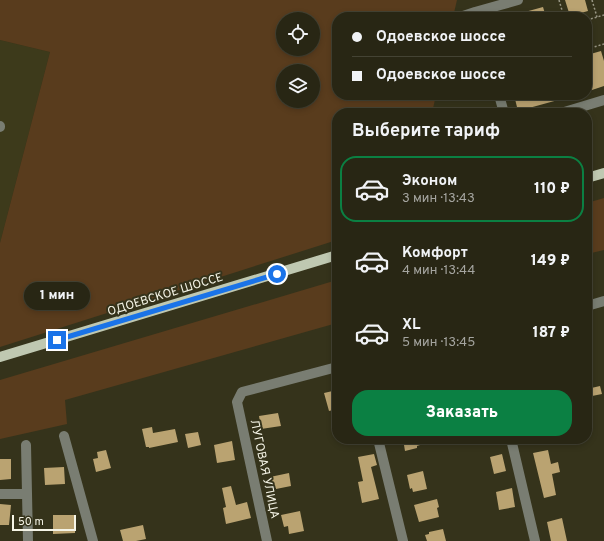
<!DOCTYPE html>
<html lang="ru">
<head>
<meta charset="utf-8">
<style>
	body { margin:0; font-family:Overpass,sans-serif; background:#302e1d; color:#f1f3f6; height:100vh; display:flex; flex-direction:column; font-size:15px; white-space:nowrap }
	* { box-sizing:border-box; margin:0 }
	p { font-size:13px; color:#a5a5a0 }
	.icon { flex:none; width:22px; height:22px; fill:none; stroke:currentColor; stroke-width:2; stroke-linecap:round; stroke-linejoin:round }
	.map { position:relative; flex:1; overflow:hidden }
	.panel { position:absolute; left:332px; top:108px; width:260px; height:336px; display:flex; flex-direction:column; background:#282614; border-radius:16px; box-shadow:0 2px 6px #0003,0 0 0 1px #444334 }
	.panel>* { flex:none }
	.top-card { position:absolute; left:332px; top:12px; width:260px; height:88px; border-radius:16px; box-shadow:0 2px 6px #0003,0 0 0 1px #444334; display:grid; align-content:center; height:88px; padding:0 20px; background:#282614 }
	.tools { position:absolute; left:276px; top:12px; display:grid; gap:8px }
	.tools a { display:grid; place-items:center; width:44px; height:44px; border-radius:50%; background:#282614; box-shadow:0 2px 6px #0003,0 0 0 1px #444334; font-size:20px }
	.scale { position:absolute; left:12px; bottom:10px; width:64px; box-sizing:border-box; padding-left:4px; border:2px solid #f6f5e7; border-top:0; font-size:11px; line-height:14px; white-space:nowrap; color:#f6f5e7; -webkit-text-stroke:3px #35331b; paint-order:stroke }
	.end { position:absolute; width:18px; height:18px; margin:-9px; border:5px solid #1a73e8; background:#fff; box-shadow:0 0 0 2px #fff }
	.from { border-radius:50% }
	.bubble { position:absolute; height:28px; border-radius:14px; background:#282614; box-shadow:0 2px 6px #0003,0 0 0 1px #444334; font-size:13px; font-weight:800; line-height:28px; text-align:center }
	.top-card b { display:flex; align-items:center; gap:14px; height:38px; font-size:15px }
	.top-card b+b { border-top:1px solid #444334 }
	.top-card i { width:10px; height:10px; background:#f1f3f6 }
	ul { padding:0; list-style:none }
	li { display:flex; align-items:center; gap:12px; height:66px; margin:0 8px 6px; padding:0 12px; border:2px solid transparent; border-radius:16px }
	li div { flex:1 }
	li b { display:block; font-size:15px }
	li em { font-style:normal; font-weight:800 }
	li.active { border-color:#0b8043 }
	li>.icon { width:36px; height:36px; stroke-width:1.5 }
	h2 { padding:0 20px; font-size:18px; line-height:48px }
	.button { display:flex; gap:8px; margin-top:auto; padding:8px 20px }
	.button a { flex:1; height:46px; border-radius:16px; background:#0b8043; color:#fff; font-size:16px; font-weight:800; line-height:46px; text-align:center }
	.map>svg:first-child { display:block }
</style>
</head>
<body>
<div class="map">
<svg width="604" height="541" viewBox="0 0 604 541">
	<rect width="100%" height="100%" fill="#35331b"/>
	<!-- built -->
	<path fill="#3d3a1b" d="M0,40L50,52L0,243Z"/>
	<!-- green -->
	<path fill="#593c1d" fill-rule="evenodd" d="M0,0H457L453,17H337V95H436L432,113H337V240L0,347V243L50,52L0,40ZM283,19H313V49H283ZM283,71H313V101H283Z
		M604,198V250L587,254V203Z
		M337,280V323L65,400L67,424L0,439V380Z"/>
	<!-- building -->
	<path fill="#baa371" d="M565,0H585L588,11L570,16Z
		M543,7L546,17H514V15Z
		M601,51L604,61V86L592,90L587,71V55Z
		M514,95H569V97L518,111Z
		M600,386L602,394L587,397V389Z
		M337,390V409L329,411L324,393Z
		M278,413L281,426L261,429L259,416Z
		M152,427L153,433L175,429L178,442L149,448V447H146L142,429Z
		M198,432L201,445L188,448L185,434Z
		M403,439H419L420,445L417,446V448L405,451Z
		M232,441L235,460L217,463L214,445Z
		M106,450L111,468L96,472L93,459L98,458L97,452Z
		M548,450L551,464L558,462L560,472L552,474L556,495L544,498L533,453Z
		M374,454L377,465L371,467L379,499L362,503L358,482L363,481L358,457Z
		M502,454L506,471L494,474L490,457Z
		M0,459H11V479L0,480Z
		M64,467L65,484L45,485L44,468Z
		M423,471L427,489L413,492L412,488L410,489L407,475Z
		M289,473L291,486L276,489V488H272L270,477Z
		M231,486L236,505L247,502L251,518L226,524L223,508L226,507L222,488Z
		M512,488L515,507L499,510L496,492Z
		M437,499L439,507L437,508L439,517L419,522L414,505Z
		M0,504L11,505L9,525H0Z
		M300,511L304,531L289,534L288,526L284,527L281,515Z
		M53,515H75V533L53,534Z
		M562,518L567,541H551L547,522Z
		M143,525L146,539L136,541H123L120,530Z
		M443,529L446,541H427L425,535L429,534V532Z"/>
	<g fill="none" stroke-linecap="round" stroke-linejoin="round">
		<!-- path -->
		<path stroke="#9a9886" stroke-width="1.5" stroke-dasharray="2 2" stroke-linecap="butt" d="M559,0L564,17
			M592,0L597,17
			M587,20L604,15
			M587,49L604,44"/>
		<!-- minor -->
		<path stroke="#797d72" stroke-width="10" d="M463,16L475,12
			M477,17L475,12L518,0
			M499,95L504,113
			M561,113L604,100
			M0,126V127
			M587,306L604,301
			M64,436L93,541
			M378,439L403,541
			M511,439L535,541
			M26,445L28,541
			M0,494H27
			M267,541L237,402L242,392L337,367"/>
		<!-- major -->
		<path stroke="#bfc8b1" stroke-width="10" d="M587,178L604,173
			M0,357L337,255"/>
	</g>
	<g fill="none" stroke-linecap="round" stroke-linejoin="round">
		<!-- route -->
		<path stroke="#1a73e8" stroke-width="5" d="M57,340L277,274"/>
	</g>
	<g text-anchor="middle" stroke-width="4" stroke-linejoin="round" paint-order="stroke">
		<!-- street labels -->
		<g font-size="12" fill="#f6f5e7" stroke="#35331b">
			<text transform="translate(165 294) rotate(-17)" y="4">ОДОЕВСКОЕ ШОССЕ</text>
			<text transform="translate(265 469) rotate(78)" y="4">ЛУГОВАЯ УЛИЦА</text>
		</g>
	</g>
</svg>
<div class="tools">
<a><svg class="icon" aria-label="locate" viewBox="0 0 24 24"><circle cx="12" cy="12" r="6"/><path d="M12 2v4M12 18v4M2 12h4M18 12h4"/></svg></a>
<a><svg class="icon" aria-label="layers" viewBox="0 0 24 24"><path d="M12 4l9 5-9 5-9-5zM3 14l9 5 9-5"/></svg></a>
</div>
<div class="scale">50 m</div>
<i class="end from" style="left:277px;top:274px"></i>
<i class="end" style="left:57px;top:340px"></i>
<div class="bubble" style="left:24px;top:282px;width:66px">1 мин</div>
<div class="top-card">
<b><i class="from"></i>Одоевское шоссе</b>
<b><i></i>Одоевское шоссе</b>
</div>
<section class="panel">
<h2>Выберите тариф</h2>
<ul>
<li class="active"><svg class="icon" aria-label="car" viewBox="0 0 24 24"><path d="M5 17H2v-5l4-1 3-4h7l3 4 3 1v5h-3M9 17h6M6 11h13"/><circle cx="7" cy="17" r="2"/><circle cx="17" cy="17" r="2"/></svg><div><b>Эконом</b><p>3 мин · 13:43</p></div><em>110 ₽</em></li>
<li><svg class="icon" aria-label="car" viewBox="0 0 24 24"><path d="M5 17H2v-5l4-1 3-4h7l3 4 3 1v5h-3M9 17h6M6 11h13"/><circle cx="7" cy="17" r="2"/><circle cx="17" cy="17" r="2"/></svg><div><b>Комфорт</b><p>4 мин · 13:44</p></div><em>149 ₽</em></li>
<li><svg class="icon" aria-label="car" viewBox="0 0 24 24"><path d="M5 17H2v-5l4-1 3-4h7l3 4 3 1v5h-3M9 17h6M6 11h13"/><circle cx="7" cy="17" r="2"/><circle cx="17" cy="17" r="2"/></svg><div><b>XL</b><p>5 мин · 13:45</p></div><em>187 ₽</em></li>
</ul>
<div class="button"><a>Заказать</a></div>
</section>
</div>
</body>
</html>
